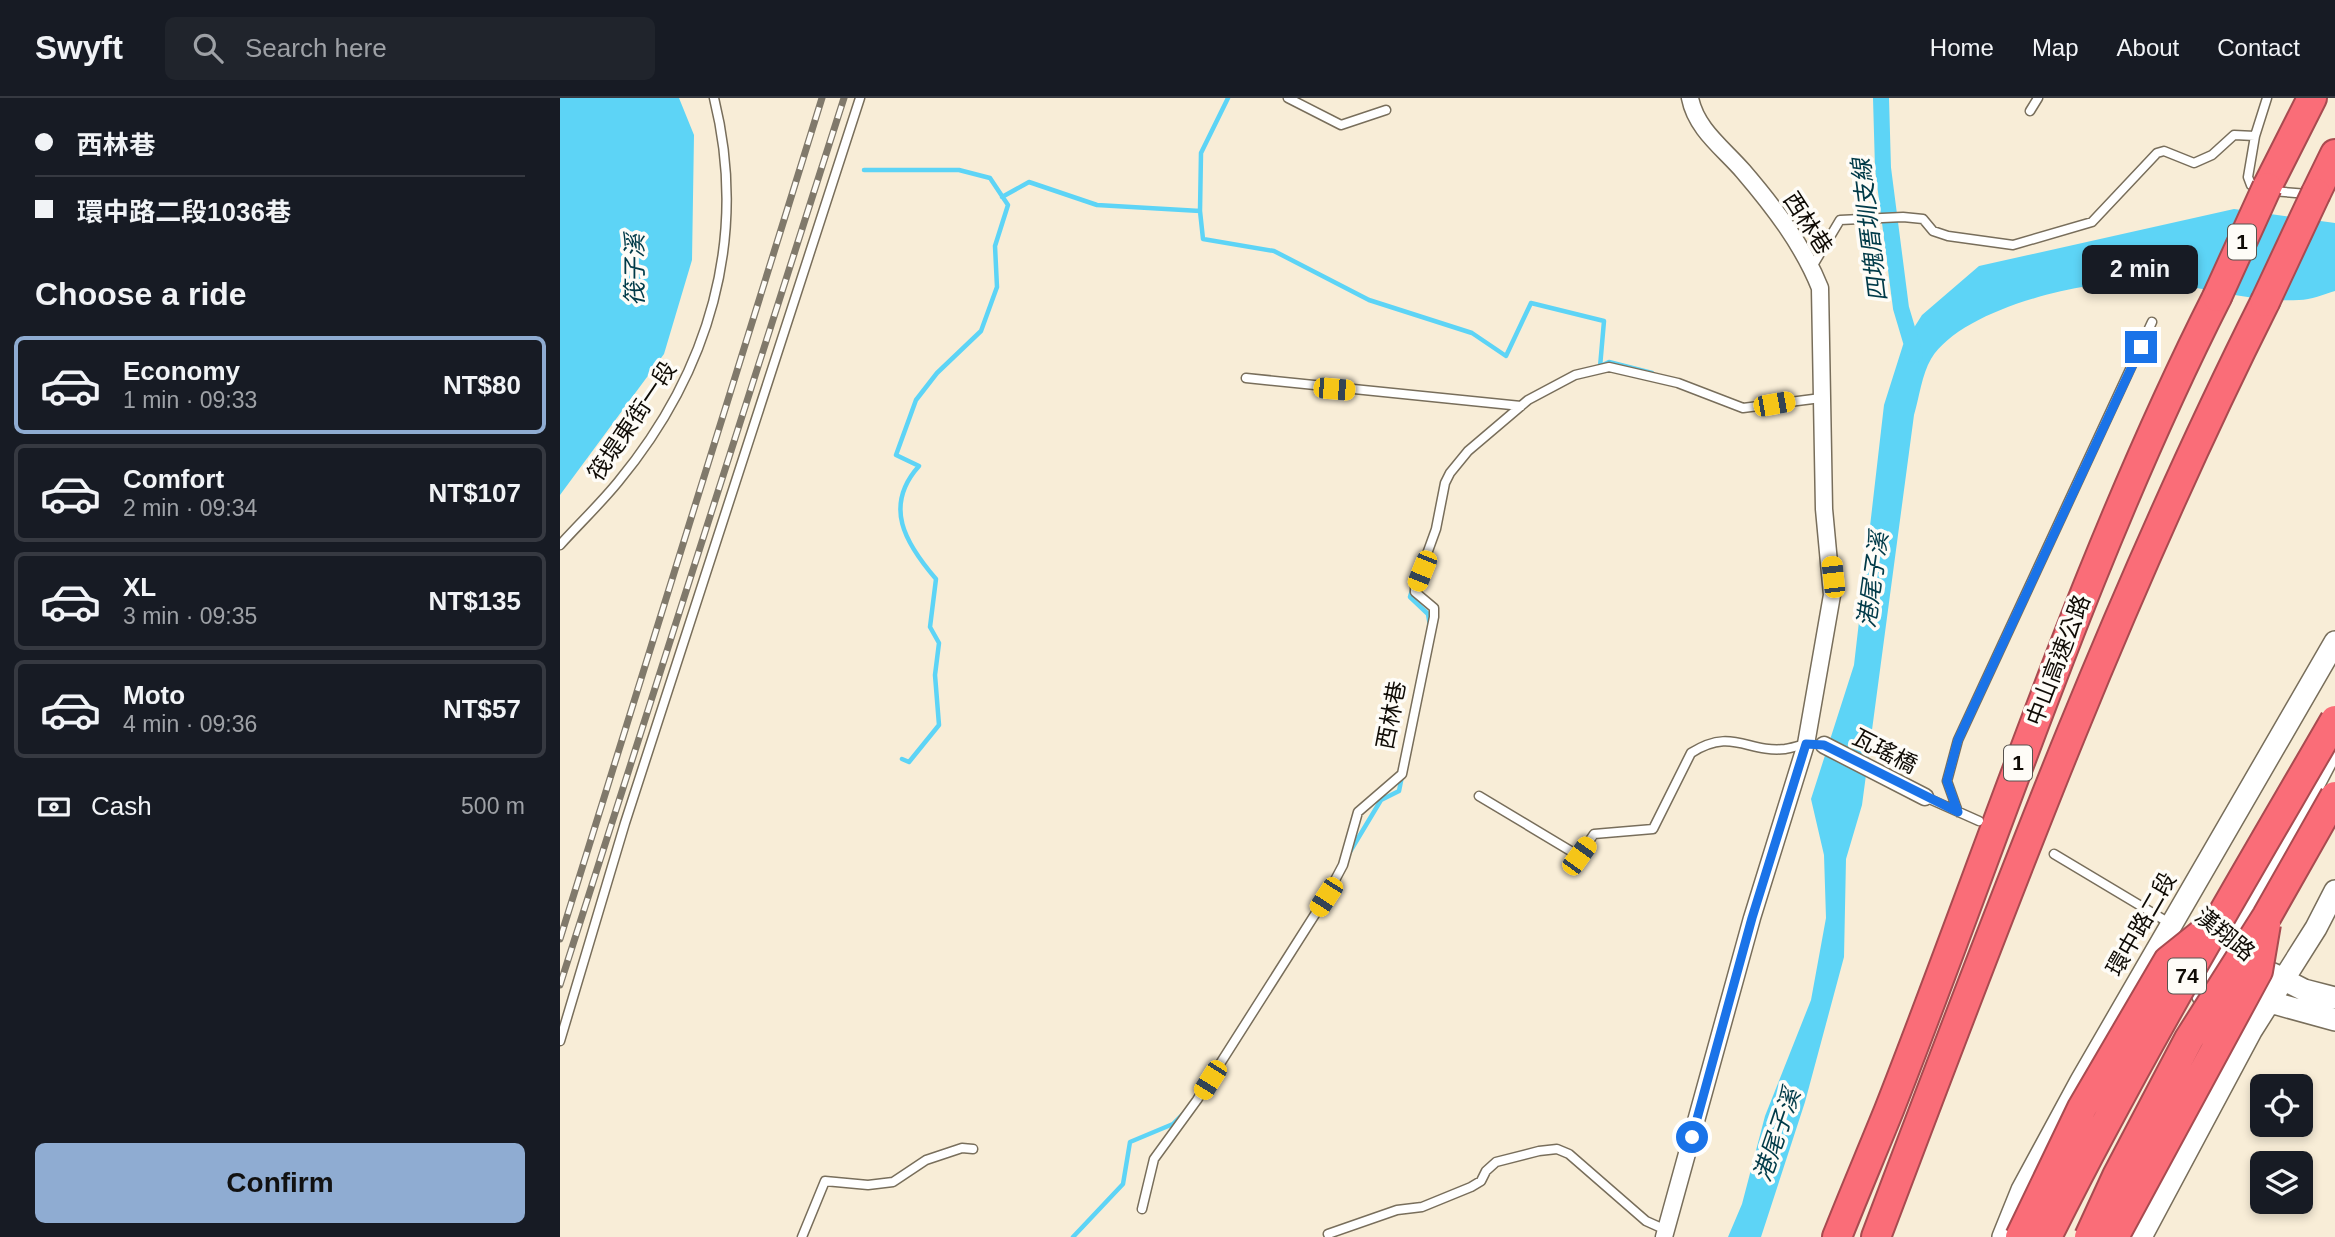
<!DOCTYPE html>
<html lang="en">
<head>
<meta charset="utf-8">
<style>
	body { margin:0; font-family:Arial,"Noto Sans TC",sans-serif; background:#20242c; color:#f1f3f6; height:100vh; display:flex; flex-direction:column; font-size:26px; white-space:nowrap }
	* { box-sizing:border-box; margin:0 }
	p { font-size:23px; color:#9ea1a6 }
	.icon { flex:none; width:38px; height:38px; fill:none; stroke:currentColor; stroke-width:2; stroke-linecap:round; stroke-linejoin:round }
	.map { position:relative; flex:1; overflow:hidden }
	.side { display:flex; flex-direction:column; background:#171b24; width:560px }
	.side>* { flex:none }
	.banner { display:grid; align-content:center; height:154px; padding:0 35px; background:#171b24 }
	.fabs { position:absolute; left:1690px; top:976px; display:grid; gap:14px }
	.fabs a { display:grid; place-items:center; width:63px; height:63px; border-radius:10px; background:#171b24; box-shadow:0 4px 10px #0003; font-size:35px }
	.end { position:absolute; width:32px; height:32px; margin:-16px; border:9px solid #1a73e8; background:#fff; box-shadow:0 0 0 4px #fff }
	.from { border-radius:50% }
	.bubble { position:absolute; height:49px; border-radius:10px; background:#171b24; box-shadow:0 4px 10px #0003; font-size:23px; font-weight:700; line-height:49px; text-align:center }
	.car { position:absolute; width:21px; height:42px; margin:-21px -10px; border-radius:9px; box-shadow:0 0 5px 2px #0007; background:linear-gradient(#f5c518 24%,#345 0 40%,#f5c518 0 76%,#345 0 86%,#f5c518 0) }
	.banner b { display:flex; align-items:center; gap:24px; height:66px; font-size:26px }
	.banner b+b { border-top:2px solid #363941 }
	.banner i { width:18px; height:18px; background:#f1f3f6 }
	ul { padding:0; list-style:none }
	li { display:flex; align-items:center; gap:21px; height:98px; margin:0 14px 10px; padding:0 21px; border:4px solid #363941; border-radius:10px }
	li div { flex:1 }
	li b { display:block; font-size:26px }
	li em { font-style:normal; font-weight:700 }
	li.active { border-color:#8facd2 }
	li>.icon { width:63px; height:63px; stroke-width:1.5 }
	h2 { padding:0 35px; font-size:32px; line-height:84px }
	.pay { display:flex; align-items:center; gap:18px; height:77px; padding:0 35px; font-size:26px }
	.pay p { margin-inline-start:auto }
	.action { display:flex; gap:14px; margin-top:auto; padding:14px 35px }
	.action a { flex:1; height:80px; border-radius:10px; background:#8facd2; color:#111; font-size:28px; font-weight:700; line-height:80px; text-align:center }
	header { display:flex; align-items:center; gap:42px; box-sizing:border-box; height:98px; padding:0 35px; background:#171b24; border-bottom:2px solid #363941 }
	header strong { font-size:33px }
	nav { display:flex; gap:38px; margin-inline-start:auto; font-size:24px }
	.search { width:490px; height:63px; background:#20242c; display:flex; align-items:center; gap:18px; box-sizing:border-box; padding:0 24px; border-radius:10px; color:#9ea1a6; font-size:26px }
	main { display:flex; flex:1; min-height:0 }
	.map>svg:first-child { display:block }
</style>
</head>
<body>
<header>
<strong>Swyft</strong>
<div class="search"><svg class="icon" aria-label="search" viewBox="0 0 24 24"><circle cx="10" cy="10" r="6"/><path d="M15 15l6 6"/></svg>Search here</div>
<nav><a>Home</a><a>Map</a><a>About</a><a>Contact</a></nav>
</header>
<main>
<section class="side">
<div class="banner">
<b><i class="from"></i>西林巷</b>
<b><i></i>環中路二段1036巷</b>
</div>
<h2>Choose a ride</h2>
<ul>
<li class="active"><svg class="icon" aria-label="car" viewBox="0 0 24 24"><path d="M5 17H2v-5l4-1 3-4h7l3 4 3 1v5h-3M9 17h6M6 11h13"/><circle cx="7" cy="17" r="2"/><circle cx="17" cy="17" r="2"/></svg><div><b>Economy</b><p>1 min · 09:33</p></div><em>NT$80</em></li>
<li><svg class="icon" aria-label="car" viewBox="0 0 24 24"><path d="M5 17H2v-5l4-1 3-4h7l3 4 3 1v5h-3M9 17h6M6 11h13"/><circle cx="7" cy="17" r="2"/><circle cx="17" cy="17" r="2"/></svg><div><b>Comfort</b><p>2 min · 09:34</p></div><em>NT$107</em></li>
<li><svg class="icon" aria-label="car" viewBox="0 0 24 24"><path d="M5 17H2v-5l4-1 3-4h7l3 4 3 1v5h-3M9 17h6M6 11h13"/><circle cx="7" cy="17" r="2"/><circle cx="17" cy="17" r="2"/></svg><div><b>XL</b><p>3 min · 09:35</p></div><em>NT$135</em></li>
<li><svg class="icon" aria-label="car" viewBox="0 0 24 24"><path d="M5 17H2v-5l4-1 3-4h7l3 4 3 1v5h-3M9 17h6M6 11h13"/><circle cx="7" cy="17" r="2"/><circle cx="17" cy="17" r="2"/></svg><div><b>Moto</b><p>4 min · 09:36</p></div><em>NT$57</em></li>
</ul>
<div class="pay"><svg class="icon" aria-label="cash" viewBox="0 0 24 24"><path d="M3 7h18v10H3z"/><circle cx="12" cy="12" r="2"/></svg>Cash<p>500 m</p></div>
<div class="action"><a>Confirm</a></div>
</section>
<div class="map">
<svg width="1775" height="1139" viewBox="0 0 1775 1139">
	<rect width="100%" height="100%" fill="#f8edd7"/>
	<!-- water -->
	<path fill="#5dd4f6" d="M0,0H119L134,37L132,162L104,256L0,397Z
		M1674,111L1775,125V193C1764,196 1751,202 1739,202C1691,205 1643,188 1596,184C1538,178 1403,208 1371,261C1362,276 1359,300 1354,317L1302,707L1286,761L1284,859L1245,1004L1201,1139H1168L1182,1106L1205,1018L1251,902L1266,820L1264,757L1251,701L1294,567L1324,307L1343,247L1362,217L1419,168Z"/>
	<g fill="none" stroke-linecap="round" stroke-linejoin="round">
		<!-- stream -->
		<path stroke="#5dd4f6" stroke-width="4.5" d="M668,0L641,55L640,113L643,141L714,153L809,202L912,235L946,258L971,205L1044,223L1040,269
			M304,72H399L430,80L448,107L435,148L437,189L421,233L377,275L356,302L336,357L359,368C323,408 345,445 376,481L370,529L379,545L375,577L379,627L349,664L342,661
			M442,99L469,84L537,107L640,113
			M1043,267L1049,264L1092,275
			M853,489L850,499L868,516L870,528
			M788,757L821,702L839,693L842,678
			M513,1139L563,1086L570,1044L613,1026L624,1015"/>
		<!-- canal -->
		<path stroke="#5dd4f6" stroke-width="16" d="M1321,0L1323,70L1341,210L1355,257"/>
		<!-- lane casing -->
		<g stroke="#786e5b" stroke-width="11">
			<path id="lane" d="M728,0L781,27L826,12
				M1470,13L1478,0
				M1695,38L1688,79L1691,87L1700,92
				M1712,93L1748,96
				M1252,169L1280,122L1343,119L1363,121L1373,133L1388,138L1453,147L1532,124L1597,55L1604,53L1634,65L1652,57L1674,37L1695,38L1707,0
				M686,280L961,308
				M0,447C19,426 40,406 58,384C149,274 189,141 154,0
				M919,698L1019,758L1034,736L1093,731L1131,655C1172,629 1187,655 1225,651C1232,650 1240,647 1247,646
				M1365,699L1419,723
				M1398,714L1387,683L1398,642L1592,224
				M1494,756L1611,826
				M0,943L65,725L300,0
				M582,1111L594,1061L637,1002L766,799L783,767L798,714L842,676L874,519V510L855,494V489L876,431L885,385L890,375L908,353L968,302L1015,277L1049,269L1118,285L1183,310L1261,300
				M768,1136L837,1112L862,1109L911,1089L921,1083L926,1073L936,1064L979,1053L997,1051L1009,1056L1086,1123L1106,1132
				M242,1139L265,1083L308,1087L333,1084L366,1062L402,1050L413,1051"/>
		</g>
		<!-- street casing -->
		<g stroke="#786e5b" stroke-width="19">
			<path id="street" d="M1264,647L1365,699
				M1104,1139L1192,820L1246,646L1272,497L1264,411L1260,190C1243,147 1213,108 1183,73C1163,50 1136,31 1130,0"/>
		</g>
		<!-- secondary casing -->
		<g stroke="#786e5b" stroke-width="24">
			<path id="secondary" d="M1713,876L1744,892L1775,900
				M1700,897L1710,904L1775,922
				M1643,898L1769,657
				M1443,1139L1462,1092L1521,983L1775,544
				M1581,1139L1691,933L1756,830L1775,793"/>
		</g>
		<!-- highway casing -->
		<g stroke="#a84b50" stroke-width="32">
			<path id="highway" d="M1707,89L1752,0
				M1756,95L1775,56
				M1277,1139C1294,1096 1312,1054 1329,1012C1436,740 1525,460 1657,199
				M1316,1139C1436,823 1553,507 1705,204"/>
		</g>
		<!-- lane -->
		<use href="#lane" stroke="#fff" stroke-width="8"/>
		<!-- street -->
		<use href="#street" stroke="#fff" stroke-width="16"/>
		<!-- secondary -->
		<use href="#secondary" stroke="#fff" stroke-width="21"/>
		<!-- highway -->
		<use href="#highway" stroke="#fa6d78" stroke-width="28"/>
		<!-- rail casing -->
		<g stroke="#80796b" stroke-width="7">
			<path id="rail" d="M0,841L262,0
				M0,887L284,0"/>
		</g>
		<!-- rail -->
		<use href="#rail" stroke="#fefcf7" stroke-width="4.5" stroke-dasharray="13" stroke-linecap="butt"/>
		<!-- highway-bridge casing -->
		<g stroke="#a84b50" stroke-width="32" stroke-linecap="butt">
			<path id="highway-bridge" d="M1657,199L1707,89
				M1705,204L1756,95
				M1460,1139L1522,1010L1608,863L1648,831
				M1487,1139C1575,962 1676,793 1775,622
				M1529,1139L1557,1078L1629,941L1707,818L1775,698
				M1554,1139L1698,873L1706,826"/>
		</g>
		<!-- highway-bridge -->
		<use href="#highway-bridge" stroke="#fa6d78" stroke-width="28"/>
	</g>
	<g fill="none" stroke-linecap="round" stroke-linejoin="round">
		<!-- route -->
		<path stroke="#1a73e8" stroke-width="9" d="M1132,1039L1192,820L1246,646L1264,647L1398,714L1387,683L1398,642L1581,249"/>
	</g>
	<g text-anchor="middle" stroke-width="7" stroke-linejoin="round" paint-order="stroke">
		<!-- shield labels -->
		<g fill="#fefcf7" stroke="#57534e" stroke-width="2">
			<rect x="1668" y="126.5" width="28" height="35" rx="5"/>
			<rect x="1444" y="647.5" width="28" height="35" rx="5"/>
			<rect x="1608" y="860.5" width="38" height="35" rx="5"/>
		</g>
		<g font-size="21" font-weight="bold" fill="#0f0b05">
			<text x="1682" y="151">1</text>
			<text x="1458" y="672">1</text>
			<text x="1627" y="885">74</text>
		</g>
		<!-- street labels -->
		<g font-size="23" fill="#0f0b05" stroke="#fefcf7">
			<text transform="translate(1248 125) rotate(57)" y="8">西林巷</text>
			<text transform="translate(72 323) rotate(-56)" y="8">筏堤東街一段</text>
			<text transform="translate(1498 562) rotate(-69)" y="8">中山高速公路</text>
			<text transform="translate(831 617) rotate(-79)" y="8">西林巷</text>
			<text transform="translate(1325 653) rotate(27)" y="8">瓦瑤橋</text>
			<text transform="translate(1581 826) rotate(-60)" y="8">環中路二段</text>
			<text transform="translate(1665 836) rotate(39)" y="8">漢翔路</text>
		</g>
		<!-- water labels -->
		<g font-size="24" font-style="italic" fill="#003a48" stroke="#fefcf7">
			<text transform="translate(1310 132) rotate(-97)" y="8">四塊厝圳支線</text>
			<text transform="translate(75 172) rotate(-90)" y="8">筏子溪</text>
			<text transform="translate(1313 482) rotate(-82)" y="8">港尾子溪</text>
			<text transform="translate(1217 1037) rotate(-71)" y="8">港尾子溪</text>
		</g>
	</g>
</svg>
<div class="fabs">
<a><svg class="icon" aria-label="locate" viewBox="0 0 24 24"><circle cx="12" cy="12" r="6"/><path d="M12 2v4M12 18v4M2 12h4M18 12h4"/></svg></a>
<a><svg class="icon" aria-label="layers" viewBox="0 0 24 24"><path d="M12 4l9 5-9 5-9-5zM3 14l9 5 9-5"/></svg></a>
</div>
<i class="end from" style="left:1132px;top:1039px"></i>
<i class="end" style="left:1581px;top:249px"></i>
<div class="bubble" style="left:1522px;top:147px;width:116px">2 min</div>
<i class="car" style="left:774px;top:291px;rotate:95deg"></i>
<i class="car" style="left:1214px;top:306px;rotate:80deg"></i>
<i class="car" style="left:862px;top:473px;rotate:202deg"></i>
<i class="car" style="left:1273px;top:479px;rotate:354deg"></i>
<i class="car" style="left:1019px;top:758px;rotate:36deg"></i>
<i class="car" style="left:766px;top:799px;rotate:213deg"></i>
<i class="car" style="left:650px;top:982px;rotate:212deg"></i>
</div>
</main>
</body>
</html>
